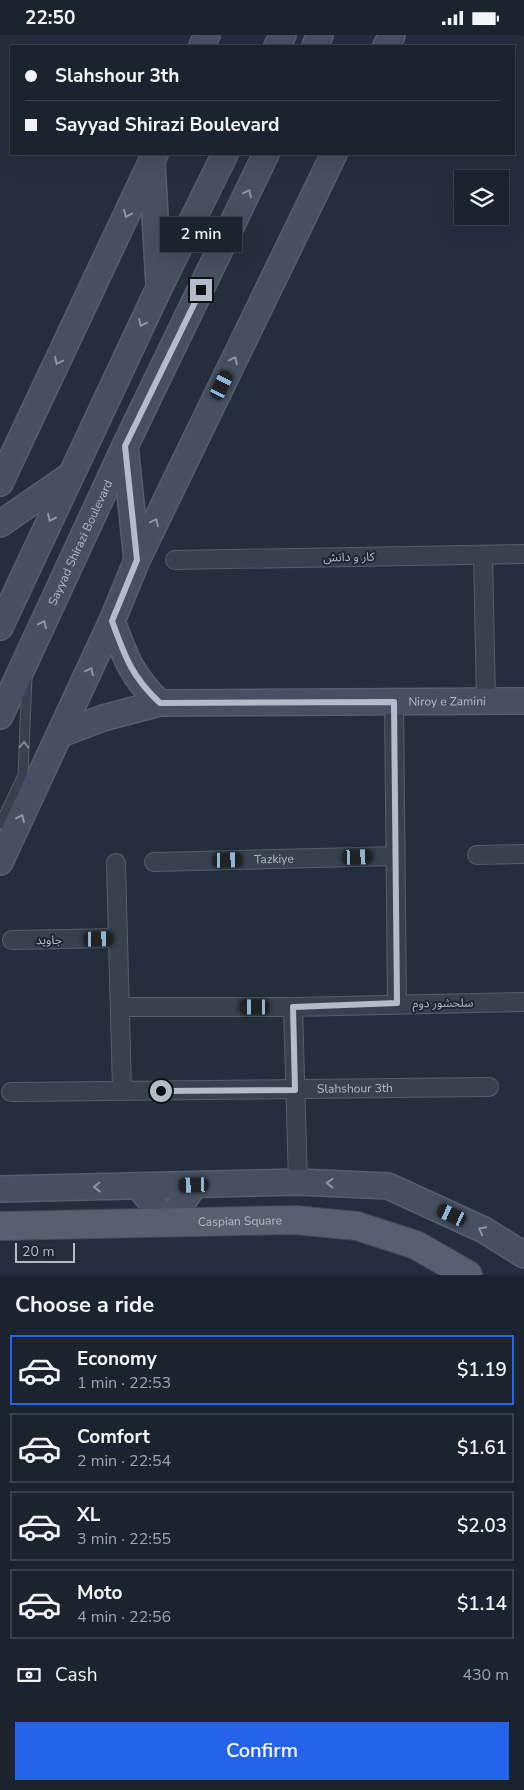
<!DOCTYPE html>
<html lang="en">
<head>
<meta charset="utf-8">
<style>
	body { margin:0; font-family:"Nunito Sans","Noto Sans Arabic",sans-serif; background:#242b36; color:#f1f3f6; height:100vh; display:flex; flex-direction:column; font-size:19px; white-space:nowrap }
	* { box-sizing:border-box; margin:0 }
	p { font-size:16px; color:#a0a4aa }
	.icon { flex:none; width:28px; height:28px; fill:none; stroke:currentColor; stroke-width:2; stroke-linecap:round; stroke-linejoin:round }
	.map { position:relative; height:1240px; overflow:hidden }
	.sheet { display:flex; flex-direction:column; background:#1b232e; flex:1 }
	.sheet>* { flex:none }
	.top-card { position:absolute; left:10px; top:10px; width:505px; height:110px; border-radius:0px; box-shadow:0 5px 20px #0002,0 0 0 1px #39404a; display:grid; align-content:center; height:110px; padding:0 15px; background:#1b232e }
	.fabs { position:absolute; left:454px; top:135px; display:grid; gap:10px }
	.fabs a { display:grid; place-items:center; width:55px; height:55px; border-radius:0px; background:#1b232e; box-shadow:0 5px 20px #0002,0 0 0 1px #39404a; font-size:25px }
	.scale { position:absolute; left:15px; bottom:12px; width:60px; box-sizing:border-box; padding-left:5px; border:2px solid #b4bcc9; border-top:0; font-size:14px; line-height:18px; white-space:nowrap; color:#b4bcc9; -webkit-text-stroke:4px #1d2633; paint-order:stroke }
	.end { position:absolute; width:22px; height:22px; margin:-11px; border:6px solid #b4bcc9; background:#111; box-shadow:0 0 0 2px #111 }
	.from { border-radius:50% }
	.bubble { position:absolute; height:35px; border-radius:0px; background:#1b232e; box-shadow:0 5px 20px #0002,0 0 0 1px #39404a; font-size:16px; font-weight:600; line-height:35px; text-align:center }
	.car { position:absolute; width:15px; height:30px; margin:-15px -8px; border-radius:6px; box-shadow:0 0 4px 1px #0007; background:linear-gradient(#222 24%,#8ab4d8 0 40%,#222 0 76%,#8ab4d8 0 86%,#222 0) }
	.top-card b { display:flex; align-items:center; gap:18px; height:48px; font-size:19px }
	.top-card b+b { border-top:1px solid #39404a }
	.top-card i { width:12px; height:12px; background:#f1f3f6 }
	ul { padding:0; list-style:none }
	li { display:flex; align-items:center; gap:15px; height:70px; margin:0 10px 8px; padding:0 5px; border:2px solid #39404a; border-radius:0px }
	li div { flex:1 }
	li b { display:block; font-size:19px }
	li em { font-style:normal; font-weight:600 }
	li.active { border-color:#2563eb }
	li>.icon { width:45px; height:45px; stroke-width:1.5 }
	h2 { padding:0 15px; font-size:22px; line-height:60px }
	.pay { display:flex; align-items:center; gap:12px; height:55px; padding:0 15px; font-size:19px }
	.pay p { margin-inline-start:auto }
	.button { display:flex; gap:10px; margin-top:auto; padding:10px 15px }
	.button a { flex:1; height:58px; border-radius:0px; background:#2563eb; color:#fff; font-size:20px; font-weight:600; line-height:58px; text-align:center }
	.status { display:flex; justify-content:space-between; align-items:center; height:35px; padding:0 25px; background:#1b232e; direction:ltr }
	.status svg { height:14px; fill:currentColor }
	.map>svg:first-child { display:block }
</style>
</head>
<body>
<div class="status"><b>22:50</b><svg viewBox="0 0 49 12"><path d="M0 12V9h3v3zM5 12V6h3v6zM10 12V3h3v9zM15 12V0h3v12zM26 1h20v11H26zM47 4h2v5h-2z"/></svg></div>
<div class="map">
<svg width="524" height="1240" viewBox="0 0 524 1240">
	<rect width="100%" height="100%" fill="#242f3e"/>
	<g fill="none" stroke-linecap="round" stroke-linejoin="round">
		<!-- lane casing -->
		<g stroke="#565f6c" stroke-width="11">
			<path id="lane" d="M0,789L23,740L27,642"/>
		</g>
		<!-- street casing -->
		<g stroke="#565f6c" stroke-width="20">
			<g id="street">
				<path d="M483,520L486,666"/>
				<path d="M175,525L524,519"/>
				<path d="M394,667L397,968"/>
				<path d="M477,820L524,819"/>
				<path id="s1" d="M154,827L395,821"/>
				<path d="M116,828L122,1056"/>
				<path d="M12,905L116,903"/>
				<path d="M121,972H293L524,967"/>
				<path d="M293,972L298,1147"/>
				<path id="s2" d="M11,1057L489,1052"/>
			</g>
		</g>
		<!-- secondary casing -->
		<g stroke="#565f6c" stroke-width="28">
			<g id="secondary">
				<path d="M202,11L207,0"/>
				<path d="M277,11L283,0"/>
				<path d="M315,11L320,0"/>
				<path d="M386,11L392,0"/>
				<path d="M152,128L159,250"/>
				<path d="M125,411L137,525"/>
				<path d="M0,448L155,119"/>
				<path d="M0,489L71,440"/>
				<path d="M112,586C125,622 132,642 160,668"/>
				<path d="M0,592L159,253L225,119"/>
				<path id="s3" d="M0,681L125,411L266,119"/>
				<path id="s4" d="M61,699L103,683L160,668L524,666"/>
				<path d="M0,827L112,586L137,525L334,119"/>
				<path d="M138,1151L169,1188L194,1150"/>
				<path d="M0,1154L298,1147L388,1151L484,1195L524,1220"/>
			</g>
		</g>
		<!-- primary casing -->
		<g stroke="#414a57" stroke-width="30">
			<g id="primary">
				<path id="s5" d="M0,1191L295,1185L357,1191L416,1210L468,1240"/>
			</g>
		</g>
		<!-- lane -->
		<use href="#lane" stroke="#38414e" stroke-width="9"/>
		<!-- street -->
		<use href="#street" stroke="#38414e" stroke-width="18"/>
		<!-- secondary -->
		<use href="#secondary" stroke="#465061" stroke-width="25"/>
		<!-- primary -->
		<use href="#primary" stroke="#56606e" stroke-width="28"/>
	</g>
	<!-- one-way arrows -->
	<defs><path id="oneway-chevron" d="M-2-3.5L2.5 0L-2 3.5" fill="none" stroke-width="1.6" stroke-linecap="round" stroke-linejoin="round" transform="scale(1.25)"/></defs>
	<g stroke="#8e96a5">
		<use href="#oneway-chevron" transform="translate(248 158) rotate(-64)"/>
		<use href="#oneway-chevron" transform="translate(127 179) rotate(115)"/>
		<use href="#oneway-chevron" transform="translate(142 288) rotate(115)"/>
		<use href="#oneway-chevron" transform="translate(234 325) rotate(-64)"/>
		<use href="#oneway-chevron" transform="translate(58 326) rotate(115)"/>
		<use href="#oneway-chevron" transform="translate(51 483) rotate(115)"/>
		<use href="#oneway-chevron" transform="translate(155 487) rotate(-64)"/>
		<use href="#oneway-chevron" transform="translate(43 589) rotate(-65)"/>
		<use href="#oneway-chevron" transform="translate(90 636) rotate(-65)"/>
		<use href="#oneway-chevron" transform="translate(21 783) rotate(-65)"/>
		<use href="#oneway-chevron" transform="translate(330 1148) rotate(-178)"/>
		<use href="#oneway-chevron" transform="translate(97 1152) rotate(179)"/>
		<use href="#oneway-chevron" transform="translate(482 1195) rotate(-152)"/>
	</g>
	<use stroke="#7c8592" href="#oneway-chevron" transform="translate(24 710) rotate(-88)"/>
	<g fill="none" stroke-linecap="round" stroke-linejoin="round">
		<!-- route -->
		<path stroke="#b4bcc9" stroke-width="6" d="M161,1056L295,1055L293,972L397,968L394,667L160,668C132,642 125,622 112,586L137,525L125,411L201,255"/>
	</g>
	<g text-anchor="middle" stroke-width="4" stroke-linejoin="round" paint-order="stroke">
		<!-- street labels -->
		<g font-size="12" fill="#b4bcc9" stroke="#1d2633">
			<text dy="4" stroke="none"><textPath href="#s3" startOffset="191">Sayyad Shirazi Boulevard</textPath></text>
			<text transform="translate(349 522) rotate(-1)" y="4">کار و دانش</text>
			<text dy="4" stroke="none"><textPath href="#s4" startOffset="391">Niroy e Zamini</textPath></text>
			<text dy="4" stroke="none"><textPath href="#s1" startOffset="120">Tazkiye</textPath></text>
			<text transform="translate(49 905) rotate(-1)" y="4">جاوید</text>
			<text transform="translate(443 968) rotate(-1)" y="4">سلحشور دوم</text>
			<text dy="4" stroke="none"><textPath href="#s2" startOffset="344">Slahshour 3th</textPath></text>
			<text dy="4" stroke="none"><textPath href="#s5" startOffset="240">Caspian Square</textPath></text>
		</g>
	</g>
</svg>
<div class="fabs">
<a><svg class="icon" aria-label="layers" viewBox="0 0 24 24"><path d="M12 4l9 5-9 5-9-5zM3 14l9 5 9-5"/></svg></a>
</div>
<div class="scale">20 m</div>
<i class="end from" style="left:161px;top:1056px"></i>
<i class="end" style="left:201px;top:255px"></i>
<div class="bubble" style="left:160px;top:182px;width:82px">2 min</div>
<i class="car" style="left:222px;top:350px;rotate:26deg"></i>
<i class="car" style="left:358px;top:822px;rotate:88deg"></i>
<i class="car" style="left:228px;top:825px;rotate:89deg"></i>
<i class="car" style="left:99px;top:904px;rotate:89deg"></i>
<i class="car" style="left:255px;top:972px;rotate:270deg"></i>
<i class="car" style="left:194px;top:1150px;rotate:268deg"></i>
<i class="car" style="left:452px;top:1180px;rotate:295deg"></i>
<div class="top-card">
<b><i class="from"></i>Slahshour 3th</b>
<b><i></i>Sayyad Shirazi Boulevard</b>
</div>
</div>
<section class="sheet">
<h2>Choose a ride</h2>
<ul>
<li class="active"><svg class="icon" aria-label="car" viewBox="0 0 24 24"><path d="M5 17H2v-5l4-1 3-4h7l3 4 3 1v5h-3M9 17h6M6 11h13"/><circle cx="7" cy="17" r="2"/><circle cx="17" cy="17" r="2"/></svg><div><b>Economy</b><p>1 min · 22:53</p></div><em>$1.19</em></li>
<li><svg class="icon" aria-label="car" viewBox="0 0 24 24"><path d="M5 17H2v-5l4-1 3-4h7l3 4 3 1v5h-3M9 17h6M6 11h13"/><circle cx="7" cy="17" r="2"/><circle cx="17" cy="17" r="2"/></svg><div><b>Comfort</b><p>2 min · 22:54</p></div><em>$1.61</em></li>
<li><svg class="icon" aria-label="car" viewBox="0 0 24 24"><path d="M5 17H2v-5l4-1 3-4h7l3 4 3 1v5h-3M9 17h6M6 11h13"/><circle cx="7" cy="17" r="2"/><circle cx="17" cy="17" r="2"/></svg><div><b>XL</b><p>3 min · 22:55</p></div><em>$2.03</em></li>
<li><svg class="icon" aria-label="car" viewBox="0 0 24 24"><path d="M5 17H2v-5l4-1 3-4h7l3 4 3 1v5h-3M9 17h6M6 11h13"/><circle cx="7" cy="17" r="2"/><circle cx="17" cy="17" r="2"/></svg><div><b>Moto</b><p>4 min · 22:56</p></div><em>$1.14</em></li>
</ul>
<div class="pay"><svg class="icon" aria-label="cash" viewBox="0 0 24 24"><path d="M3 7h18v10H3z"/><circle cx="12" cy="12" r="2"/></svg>Cash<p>430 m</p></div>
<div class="button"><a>Confirm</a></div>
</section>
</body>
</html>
